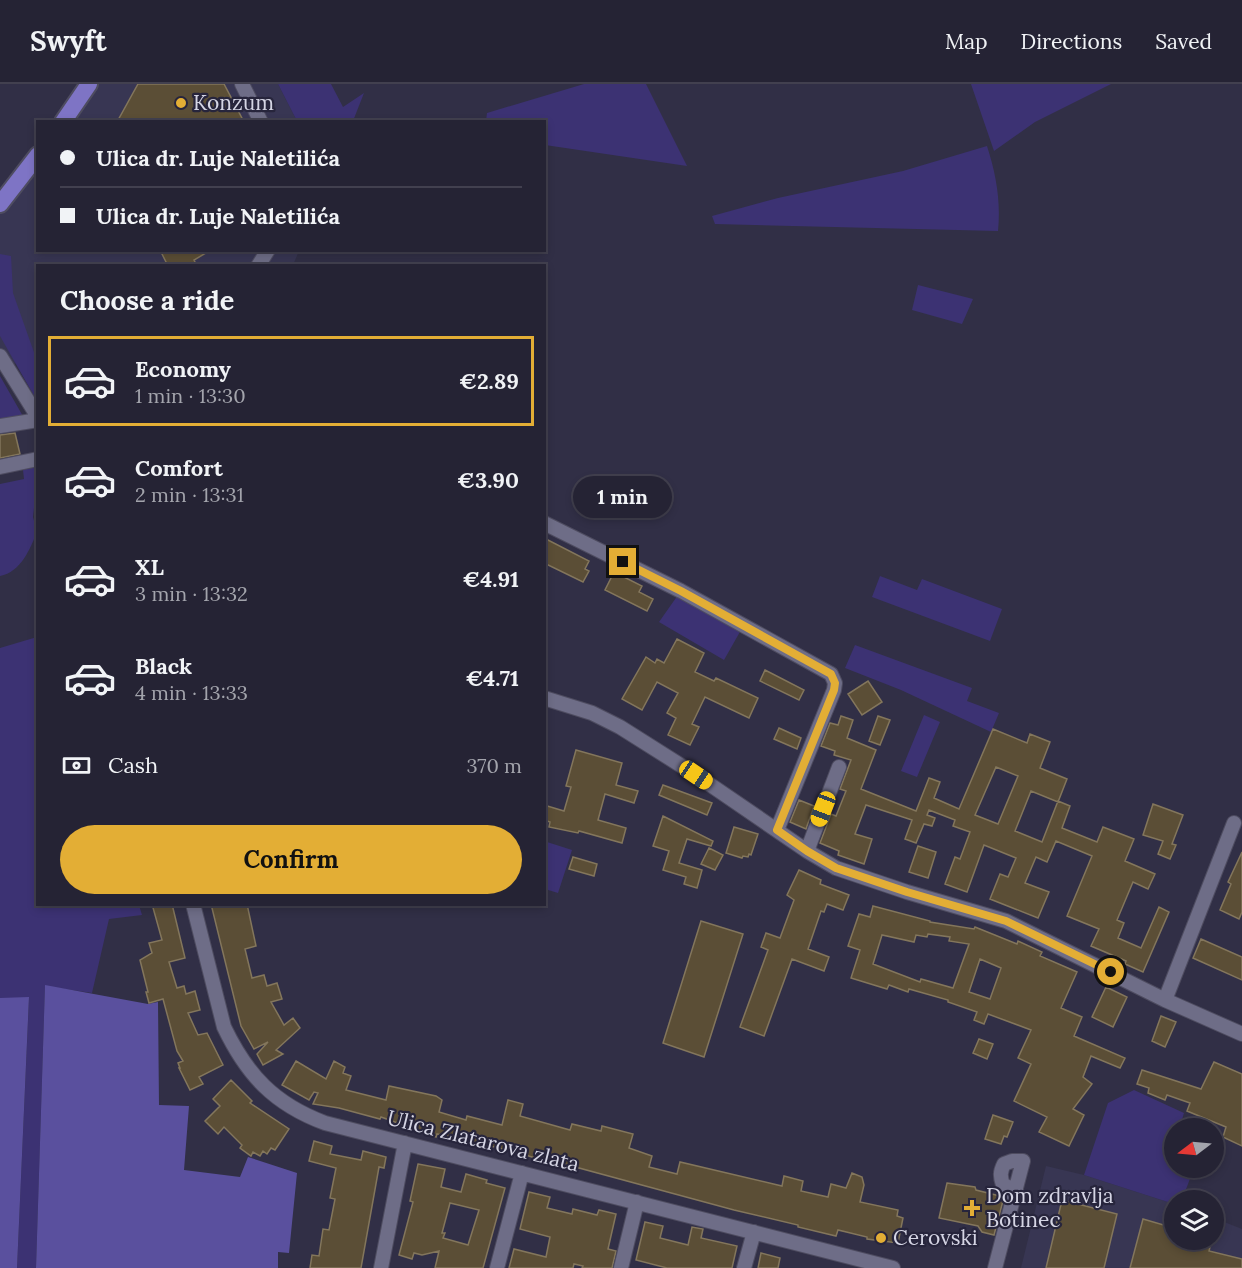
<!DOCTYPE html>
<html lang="en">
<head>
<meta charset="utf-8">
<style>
	body { margin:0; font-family:Lora,serif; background:#2d2b3c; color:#f1f3f6; height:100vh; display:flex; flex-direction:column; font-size:22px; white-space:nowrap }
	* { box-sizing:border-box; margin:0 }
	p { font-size:20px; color:#a3a4ac }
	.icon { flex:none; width:33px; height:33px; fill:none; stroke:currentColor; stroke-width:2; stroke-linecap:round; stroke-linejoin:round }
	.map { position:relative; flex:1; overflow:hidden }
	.details { position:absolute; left:36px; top:180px; width:510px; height:642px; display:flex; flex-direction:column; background:#252334; border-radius:0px; box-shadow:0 3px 9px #0003,0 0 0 2px #42404f }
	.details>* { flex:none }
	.top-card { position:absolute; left:36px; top:36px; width:510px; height:132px; border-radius:0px; box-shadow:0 3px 9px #0003,0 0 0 2px #42404f; display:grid; align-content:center; height:132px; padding:0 24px; background:#252334 }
	.needle { width:39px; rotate:254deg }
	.fabs { position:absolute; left:1164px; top:1034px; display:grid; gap:12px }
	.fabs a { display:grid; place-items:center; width:60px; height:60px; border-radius:50%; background:#252334; box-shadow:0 3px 9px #0003,0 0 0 2px #42404f; font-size:30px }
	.end { position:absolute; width:27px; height:27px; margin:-14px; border:8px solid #e3ae35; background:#111; box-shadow:0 0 0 3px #111 }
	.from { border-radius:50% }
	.bubble { position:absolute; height:42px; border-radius:21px; background:#252334; box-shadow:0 3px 9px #0003,0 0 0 2px #42404f; font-size:20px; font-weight:700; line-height:42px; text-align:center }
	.car { position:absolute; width:18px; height:36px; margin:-18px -9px; border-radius:8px; box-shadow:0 0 4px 2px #0007; background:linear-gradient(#f5c518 24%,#345 0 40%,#f5c518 0 76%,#345 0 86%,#f5c518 0) }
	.top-card b { display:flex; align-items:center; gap:21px; height:57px; font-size:22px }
	.top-card b+b { border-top:2px solid #42404f }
	.top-card i { width:15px; height:15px; background:#f1f3f6 }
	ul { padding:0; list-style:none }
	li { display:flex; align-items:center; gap:18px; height:90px; margin:0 12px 9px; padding:0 12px; border:3px solid transparent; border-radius:0px }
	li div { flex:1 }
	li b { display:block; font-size:22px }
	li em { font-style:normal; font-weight:700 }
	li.selected { border-color:#e3ae35 }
	li>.icon { width:54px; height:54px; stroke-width:1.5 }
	h2 { padding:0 24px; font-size:27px; line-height:72px }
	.pay { display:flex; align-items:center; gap:15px; height:66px; padding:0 24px; font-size:22px }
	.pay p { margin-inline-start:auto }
	.cta { display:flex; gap:12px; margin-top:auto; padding:12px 24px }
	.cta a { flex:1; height:69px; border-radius:36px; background:#e3ae35; color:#111; font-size:24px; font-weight:700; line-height:69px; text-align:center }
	header { display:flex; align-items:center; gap:36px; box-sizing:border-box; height:84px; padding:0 30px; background:#252334; border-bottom:2px solid #42404f }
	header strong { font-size:28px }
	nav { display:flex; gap:33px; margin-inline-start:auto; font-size:21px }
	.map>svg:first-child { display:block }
</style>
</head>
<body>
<header>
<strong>Swyft</strong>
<nav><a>Map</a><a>Directions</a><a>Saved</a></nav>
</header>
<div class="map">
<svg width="1242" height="1184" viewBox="0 0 1242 1184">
	<rect width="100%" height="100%" fill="#312f46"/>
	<!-- built -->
	<path fill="#383653" d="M89,0H278L297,37L63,38Z
		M37,71L38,166L299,167L293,181L38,182L37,274L6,282L0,272V120Z
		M1046,1082L1084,1091L1174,1120V1155H1214V1134L1242,1145V1184H1021Z"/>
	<!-- green -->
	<path fill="#3c3273" d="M278,0H331L343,23L364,9L353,37H297Z
		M584,0H646L687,82L545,61L544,38L486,37L487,29Z
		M971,0H1111L1035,38L994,67Z
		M987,62C996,90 1001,117 998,147L715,140L712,132L778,114L903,87Z
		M0,170L11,172L13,209L36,274H37V317L0,252Z
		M918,201L973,215L962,240L912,226Z
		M0,292L24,334L0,337Z
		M37,382V414L35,415L33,433L37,448C30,465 21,488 0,492V400L24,395L23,386Z
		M880,492L917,506L922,495L1002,525L990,557L872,513Z
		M678,511L741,546L724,576L659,538Z
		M37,553L38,820L139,821L142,831L109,835L92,909L45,902L36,1184H17L29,914H0V564Z
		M855,561L972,604L967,617L999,629L991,648L901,606L845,584Z
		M924,631L940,638L917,693L901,687Z
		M547,758L572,766L558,809L545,805V767Z
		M1134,1006L1184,1029L1180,1042L1182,1044H1174V1083H1192L1191,1092L1182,1116H1174V1120L1084,1091L1108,1019Z"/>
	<!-- forest -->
	<path fill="#5a509e" d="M45,901L148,920L158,918L159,1021L189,1022L184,1086L240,1093L248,1073L297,1089L289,1169L278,1168V1184H36Z
		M29,913L17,1184H0V914Z"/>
	<!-- building -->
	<path fill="#5b4e36" stroke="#83765c" stroke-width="1.5" fill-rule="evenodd" d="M138,0H224L244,38H117Z
		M160,166H211L194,176L197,182H168Z
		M15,349L20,370L0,374V351Z
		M544,454L589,477L585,485L589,487L583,498L544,479Z
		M614,488L642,502L639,508L653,515L647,527L605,506Z
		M677,555L704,569L695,588L714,597L716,594L758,614L749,634L705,613L692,640L699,643L690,661L668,651L676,634L667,629L678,609L657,598L642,626L622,615L646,573L655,579L657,575L664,579Z
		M765,586L804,606L799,616L760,597Z
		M868,597L882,618L862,631L848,610Z
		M841,632L853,636L847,654L876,666L861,705L916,727L929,694L940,698L934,714L959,725L993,645L1027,659L1030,650L1050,658L1040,684L1067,695L1058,718L1031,707L1015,747L1042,758L1058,717L1070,722L1062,744L1097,758L1103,743L1134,755L1125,777L1155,790L1148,805L1133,798L1117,836L1124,839L1118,854L1141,864L1159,823L1169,828L1143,888L1125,880L1126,877L1091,862L1099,845L1067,832L1092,772L1056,757L1047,778L1036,773L1025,799L1049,808L1038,834L990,815L1000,790L1008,793L1016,774L984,761L967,808L945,800L955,773L960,775L970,748L953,742L955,736L929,726L927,731L935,734L932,742L924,740L916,759L905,755L912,736L866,721L855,750L872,755L864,780L838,771L839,767L820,759L831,730L836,732L846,707L840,705L851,676L834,671L835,667L821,662L830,639L838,641ZM996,683L1018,692L998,740L975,731Z
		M878,632L890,636L880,661L869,657Z
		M779,644L801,654L797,665L774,655Z
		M576,666L622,679L616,701L638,707L634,719L605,710L598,736L626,744L622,759L579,747L578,749L549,743L550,738L544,736V721L564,727L571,703L566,702Z
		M663,701L712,719L707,731L659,711Z
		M799,716L814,722L806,745L790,738Z
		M1153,720L1183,731L1172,760L1176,761L1170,775L1158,770L1163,757L1143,751Z
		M663,732L713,757L711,762L687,755L679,779L702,786L697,804L684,800L686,793L663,786L669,767L653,762Z
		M734,743L758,750L751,771L749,770L748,773L743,772L742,774L726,769Z
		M918,762L936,768L928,794L909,788Z
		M709,764L723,771L715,786L701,780Z
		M1242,768V828L1239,835L1220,826L1231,800L1228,798Z
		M573,773L597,780L594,792L569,785Z
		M799,786L821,796L820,800L849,811L843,826L827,820L824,828L821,827L808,865L829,873L824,887L792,875L764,952L740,943L768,866L761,863L766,849L780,854L794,816L787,811Z
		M152,820H172L185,874L169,878L177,904L184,902L186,910L195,907L200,926L188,929L198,951L207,949L223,981L199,993L203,1000L190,1006L179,984H180L178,979L183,977L177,967L163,915L149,919L146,908H148L140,876L152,869L149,859L162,856Z
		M211,820H247L256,862L245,865L252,894L264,891L267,902L277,899L282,915L271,918L284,941L293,934L300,944L276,966L283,970L263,981L257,970L268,958L254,965L241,942Z
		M873,822L930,837V838L974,845L975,843L1017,860L1018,857L1042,868L1040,872L1077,888L1061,924L1082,933L1074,952L1125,974L1120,984L1091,972L1083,993L1092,1000L1073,1025L1084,1031L1069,1062L1039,1048L1047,1033L1014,1017L1031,980L1018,974L1031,946L988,930L984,940L974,936L977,928L948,918V916L909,905L908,908L889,901L887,905L851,894L860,866L848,862L859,830L870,833ZM928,850L950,853L949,857L969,860L953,904L921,895L920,898L873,880L882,851L914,858L916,851L927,853ZM980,875L1001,884L990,915L969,908Z
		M701,837L743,850L704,973L663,959Z
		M1201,855L1242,873V896L1193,874Z
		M1106,903L1127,913L1113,943L1092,933Z
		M1161,932L1176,938L1165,963L1152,957Z
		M979,955L993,960L987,975L973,969Z
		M296,977L326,995L334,977L345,983L343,989L351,992L346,1006L386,1016L389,1002L436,1012L442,1016L439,1028L466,1036L467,1032L502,1041L508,1016L523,1020L520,1032L570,1046L572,1040L601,1047L602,1042L633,1050L629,1064L652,1072L649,1083L677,1090L680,1078L782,1102L784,1092L803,1097L801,1107L828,1113L831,1100L846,1104L852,1089L862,1093L864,1101L860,1118L898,1126L897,1132L903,1134L898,1159L867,1155V1153L838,1146L836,1152L798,1143V1141L734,1126L553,1077L552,1079L512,1067L437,1050L436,1053L381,1033L380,1035L339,1024L313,1020L318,1009L314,1008L309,1016L282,1001Z
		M1214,978L1242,990V1062L1223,1053L1226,1043L1187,1027L1190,1019L1167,1011L1165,1016L1148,1009L1149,1004L1137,1000L1142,986L1201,1005Z
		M231,996L252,1017L250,1019L289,1045L275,1066L271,1064L267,1070L263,1067L260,1072L253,1068L251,1072L240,1064L242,1061L224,1043L218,1050L205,1037L220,1022L213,1015Z
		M993,1031L1013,1038L1007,1053L1004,1052L1001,1060L985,1055Z
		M314,1057L332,1062L330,1070L361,1076L363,1067L386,1073L384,1084L379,1083L361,1184H310L312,1171L319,1172L323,1145L329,1146L335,1115L330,1114L336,1084L309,1077Z
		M418,1080L445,1085L441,1103L461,1108L466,1090L487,1096L486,1099L505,1104L483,1184H435L439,1167L422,1171L414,1169L412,1175L399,1171L413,1118L410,1117ZM450,1119L479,1126L468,1161L443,1154L445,1149H442Z
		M947,1099L975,1103L976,1106L1004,1113L994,1151L982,1148L978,1142L939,1134Z
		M529,1108L550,1113L547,1124L572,1130L573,1125L597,1131L599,1126L616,1130L608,1165L616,1167L612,1184H582L583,1182L574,1180L573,1184H509L514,1165L546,1173L550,1153L520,1145Z
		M1062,1116L1117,1130L1104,1184H1046Z
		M1143,1135L1174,1144V1155H1212L1209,1167L1242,1175V1184H1130Z
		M645,1138L663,1142L660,1154L688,1161L692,1143L703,1145L701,1154L737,1162L732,1184H667L636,1176Z
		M761,1169L780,1174L778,1184H758Z"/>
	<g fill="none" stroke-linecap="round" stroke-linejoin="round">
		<!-- minor casing -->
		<g stroke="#4e4c60" stroke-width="16">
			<path id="minor" d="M242,0L261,38
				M258,182L268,166
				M0,272L38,333
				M0,342L38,336
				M0,383L38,375
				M544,439L681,507L831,590L835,599L834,606L777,746
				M544,614L592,629L620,643L696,691L807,767L836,784L907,808L1006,837L1165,916L1242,950
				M807,767L839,683
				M193,820L224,943C247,991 274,1020 325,1039L893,1184
				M1165,916L1234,739
				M381,1184L405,1059
				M497,1184L522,1089
				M621,1184L637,1118
				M744,1184L754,1148
				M995,1184L1023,1077H1012L1004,1080C1000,1088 1000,1092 1003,1101L1016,1106"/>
		</g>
		<!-- major casing -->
		<g stroke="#4e4c60" stroke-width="20">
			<path id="major" d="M63,38L89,0
				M0,120L38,71"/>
		</g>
		<!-- minor -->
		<use href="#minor" stroke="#6e6d87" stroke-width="14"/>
		<!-- major -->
		<use href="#major" stroke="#7e74c5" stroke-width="16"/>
	</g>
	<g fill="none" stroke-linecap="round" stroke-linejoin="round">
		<!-- route -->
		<path stroke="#e3ae35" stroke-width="8" d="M623,478L681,507L831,590L835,599L834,606L777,746L807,767L836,784L907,808L1006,837L1111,888"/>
	</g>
	<!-- markers -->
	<g fill="#e3ae35" stroke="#27253c" stroke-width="2">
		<circle cx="181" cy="19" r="6"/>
		<path d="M969 1115h6v6h6v6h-6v6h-6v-6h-6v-6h6z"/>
		<circle cx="881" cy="1154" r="6"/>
	</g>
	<g text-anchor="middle" stroke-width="4.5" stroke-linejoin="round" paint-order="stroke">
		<!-- poi labels -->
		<g font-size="21" fill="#d5d5e4" stroke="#27253c" text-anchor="start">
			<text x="193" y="26">Konzum</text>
			<text x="986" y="1119">Dom zdravlja<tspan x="986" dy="24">Botinec</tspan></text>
			<text x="893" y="1161">Cerovski</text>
		</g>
		<!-- street labels -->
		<g font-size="21" fill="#d5d5e4" stroke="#27253c">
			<text transform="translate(483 1057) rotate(14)" y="7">Ulica Zlatarova zlata</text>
		</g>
	</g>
</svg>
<div class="fabs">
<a><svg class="needle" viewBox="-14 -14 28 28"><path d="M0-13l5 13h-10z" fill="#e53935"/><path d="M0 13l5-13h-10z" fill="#a3a4ac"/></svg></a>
<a><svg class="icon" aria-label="layers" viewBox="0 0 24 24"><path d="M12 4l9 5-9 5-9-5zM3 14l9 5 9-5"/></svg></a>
</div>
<i class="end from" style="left:1111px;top:888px"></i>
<i class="end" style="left:623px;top:478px"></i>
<div class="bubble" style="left:573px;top:392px;width:99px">1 min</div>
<i class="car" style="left:696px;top:691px;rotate:124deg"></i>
<i class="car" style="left:823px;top:725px;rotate:201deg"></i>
<div class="top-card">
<b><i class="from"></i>Ulica dr. Luje Naletilića</b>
<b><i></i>Ulica dr. Luje Naletilića</b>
</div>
<section class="details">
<h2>Choose a ride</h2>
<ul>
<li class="selected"><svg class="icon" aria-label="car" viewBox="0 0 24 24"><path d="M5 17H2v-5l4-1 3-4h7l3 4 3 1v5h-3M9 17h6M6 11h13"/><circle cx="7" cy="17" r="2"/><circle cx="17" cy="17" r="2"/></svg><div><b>Economy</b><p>1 min · 13:30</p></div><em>€2.89</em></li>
<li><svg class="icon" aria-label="car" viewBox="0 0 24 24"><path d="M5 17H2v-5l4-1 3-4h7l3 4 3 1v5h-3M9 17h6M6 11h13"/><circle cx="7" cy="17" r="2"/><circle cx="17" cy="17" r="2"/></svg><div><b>Comfort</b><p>2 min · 13:31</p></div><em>€3.90</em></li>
<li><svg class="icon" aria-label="car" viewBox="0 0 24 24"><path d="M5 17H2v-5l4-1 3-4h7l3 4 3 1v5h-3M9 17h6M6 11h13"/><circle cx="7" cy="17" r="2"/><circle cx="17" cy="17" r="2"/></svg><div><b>XL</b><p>3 min · 13:32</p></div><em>€4.91</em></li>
<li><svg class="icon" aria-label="car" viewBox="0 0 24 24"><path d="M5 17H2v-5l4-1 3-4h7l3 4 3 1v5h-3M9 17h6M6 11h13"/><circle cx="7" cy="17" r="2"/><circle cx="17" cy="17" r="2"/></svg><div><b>Black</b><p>4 min · 13:33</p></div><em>€4.71</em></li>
</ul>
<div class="pay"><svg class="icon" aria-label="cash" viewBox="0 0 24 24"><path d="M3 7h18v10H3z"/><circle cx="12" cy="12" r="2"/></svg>Cash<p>370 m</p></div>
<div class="cta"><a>Confirm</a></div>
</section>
</div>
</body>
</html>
